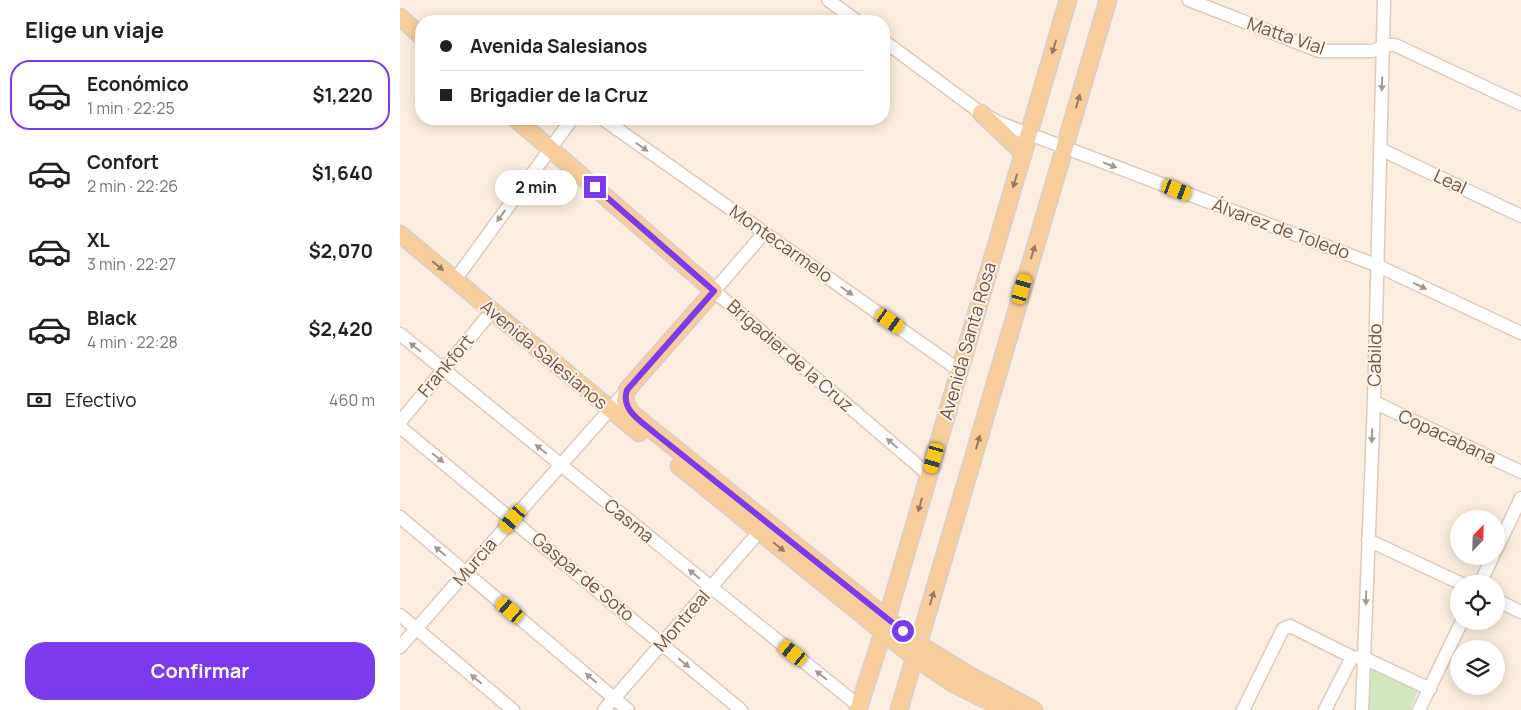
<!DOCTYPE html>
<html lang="es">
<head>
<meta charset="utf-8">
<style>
	body { margin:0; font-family:Manrope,sans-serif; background:#f2f2f2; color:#202124; height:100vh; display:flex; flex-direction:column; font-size:19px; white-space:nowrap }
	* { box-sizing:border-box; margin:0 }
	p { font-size:16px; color:#757577 }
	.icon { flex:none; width:28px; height:28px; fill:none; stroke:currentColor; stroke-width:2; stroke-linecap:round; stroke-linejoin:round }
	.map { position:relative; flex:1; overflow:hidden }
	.details { display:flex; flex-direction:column; background:#fff; width:400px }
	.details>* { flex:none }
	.hud { position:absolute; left:15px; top:15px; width:475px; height:110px; border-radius:20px; box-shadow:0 2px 12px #0003; display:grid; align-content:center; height:110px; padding:0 25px; background:#fff }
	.needle { width:32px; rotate:23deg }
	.controls { position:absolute; left:1050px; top:510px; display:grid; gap:10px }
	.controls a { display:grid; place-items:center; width:55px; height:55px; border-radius:50%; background:#fff; box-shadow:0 2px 12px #0003; font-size:25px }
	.end { position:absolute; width:22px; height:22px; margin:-11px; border:6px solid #7c3aed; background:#fff; box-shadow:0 0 0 2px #fff }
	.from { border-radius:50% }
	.bubble { position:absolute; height:35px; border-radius:18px; background:#fff; box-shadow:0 2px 12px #0003; font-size:16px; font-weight:700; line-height:35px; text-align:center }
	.car { position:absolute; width:15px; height:30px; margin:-15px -8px; border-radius:6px; box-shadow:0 0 4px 1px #0007; background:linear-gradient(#f5c518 24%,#345 0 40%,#f5c518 0 76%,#345 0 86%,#f5c518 0) }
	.hud b { display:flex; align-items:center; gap:18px; height:48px; font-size:19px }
	.hud b+b { border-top:1px solid #e0e0e0 }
	.hud i { width:12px; height:12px; background:#202124 }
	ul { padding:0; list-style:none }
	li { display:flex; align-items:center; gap:15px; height:70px; margin:0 10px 8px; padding:0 15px; border:2px solid transparent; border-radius:20px }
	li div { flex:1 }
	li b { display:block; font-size:19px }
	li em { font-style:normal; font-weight:700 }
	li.on { border-color:#7c3aed }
	li>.icon { width:45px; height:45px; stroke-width:1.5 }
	h2 { padding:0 25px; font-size:22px; line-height:60px }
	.pay { display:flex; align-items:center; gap:12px; height:55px; padding:0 25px; font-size:19px }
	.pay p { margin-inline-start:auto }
	.primary-button { display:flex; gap:10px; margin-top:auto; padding:10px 25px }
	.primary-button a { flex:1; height:58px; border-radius:20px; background:#7c3aed; color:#fff; font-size:20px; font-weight:700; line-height:58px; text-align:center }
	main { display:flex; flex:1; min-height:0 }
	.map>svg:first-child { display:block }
</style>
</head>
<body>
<main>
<section class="details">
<h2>Elige un viaje</h2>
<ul>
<li class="on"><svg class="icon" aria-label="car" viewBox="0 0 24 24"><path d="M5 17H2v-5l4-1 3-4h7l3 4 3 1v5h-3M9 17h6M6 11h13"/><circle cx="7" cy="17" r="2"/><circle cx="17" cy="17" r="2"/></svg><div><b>Económico</b><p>1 min · 22:25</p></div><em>$1,220</em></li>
<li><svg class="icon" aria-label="car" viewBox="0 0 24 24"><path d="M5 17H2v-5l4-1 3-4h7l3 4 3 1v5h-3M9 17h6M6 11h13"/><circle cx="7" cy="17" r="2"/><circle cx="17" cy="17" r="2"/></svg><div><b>Confort</b><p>2 min · 22:26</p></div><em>$1,640</em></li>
<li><svg class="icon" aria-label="car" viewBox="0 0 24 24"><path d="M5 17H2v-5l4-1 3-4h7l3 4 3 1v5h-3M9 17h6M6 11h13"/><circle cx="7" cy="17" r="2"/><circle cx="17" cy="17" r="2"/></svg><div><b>XL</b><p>3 min · 22:27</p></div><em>$2,070</em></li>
<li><svg class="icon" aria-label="car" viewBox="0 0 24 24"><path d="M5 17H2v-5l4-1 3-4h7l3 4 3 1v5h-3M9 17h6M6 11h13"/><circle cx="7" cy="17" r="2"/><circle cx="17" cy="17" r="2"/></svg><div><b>Black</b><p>4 min · 22:28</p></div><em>$2,420</em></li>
</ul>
<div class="pay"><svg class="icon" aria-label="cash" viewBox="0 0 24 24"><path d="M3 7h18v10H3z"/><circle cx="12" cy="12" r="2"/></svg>Efectivo<p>460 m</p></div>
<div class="primary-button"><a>Confirmar</a></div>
</section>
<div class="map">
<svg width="1121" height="710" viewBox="0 0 1121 710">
	<rect width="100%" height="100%" fill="#fbeee0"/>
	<!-- green -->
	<path fill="#d2e7c0" d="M970,666L1019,689L1010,710H967Z"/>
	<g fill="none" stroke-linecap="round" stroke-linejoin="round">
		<!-- minor casing -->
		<g stroke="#decabd" stroke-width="15">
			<path id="minor" d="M428,0L457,21
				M789,0L919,51H972L989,45H995L1121,104
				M484,41L581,113L600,123L976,265L1121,333
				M203,119L559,370
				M980,149L1121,216
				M364,233L314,291L529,475
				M55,280L172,119
				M0,334L311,587L459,706
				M974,402L1121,472
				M0,422L92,311
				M0,427L341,710
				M0,517L228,710
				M968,540L1062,584
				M1096,550L1121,498
				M1080,584L1093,556
				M1096,600L1121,612
				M0,615L113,710
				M0,647L227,390
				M204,710L359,532
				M843,710L883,629L890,626L952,657L964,658L1030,689
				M925,710L952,657
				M962,710L974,402L984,0
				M1019,710L1062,621"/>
		</g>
		<!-- major casing -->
		<g stroke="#d7cfcc" stroke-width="19">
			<path id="major" d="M0,17L21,36
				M581,113L616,146L623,155
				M116,119L314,291L227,390L225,400L230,412L519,644L569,675L634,710
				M0,234L239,433
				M279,466L515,658L552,683L607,710
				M458,710L483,632L668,0
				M499,710L708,0"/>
		</g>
		<!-- minor -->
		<use href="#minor" stroke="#fff" stroke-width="12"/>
		<!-- major -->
		<use href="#major" stroke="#f7ce9b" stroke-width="16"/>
	</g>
	<!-- one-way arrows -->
	<defs><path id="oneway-solid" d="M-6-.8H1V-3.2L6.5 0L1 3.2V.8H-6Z" transform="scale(1.25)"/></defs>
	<g fill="#987962">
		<use href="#oneway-solid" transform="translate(654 47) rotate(107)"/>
		<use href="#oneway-solid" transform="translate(678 101) rotate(-74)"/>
		<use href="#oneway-solid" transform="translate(615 181) rotate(106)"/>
		<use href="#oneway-solid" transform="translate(633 252) rotate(-73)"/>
		<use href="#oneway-solid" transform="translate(38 266) rotate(40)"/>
		<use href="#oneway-solid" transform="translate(578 442) rotate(-74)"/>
		<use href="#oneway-solid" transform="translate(520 505) rotate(106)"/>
		<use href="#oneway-solid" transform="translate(379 547) rotate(39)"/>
		<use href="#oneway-solid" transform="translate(532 598) rotate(-73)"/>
	</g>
	<g fill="#a99892">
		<use href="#oneway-solid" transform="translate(982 84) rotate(92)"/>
		<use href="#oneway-solid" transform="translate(242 147) rotate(35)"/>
		<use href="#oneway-solid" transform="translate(710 165) rotate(21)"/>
		<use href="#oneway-solid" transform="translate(101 216) rotate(126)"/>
		<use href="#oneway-solid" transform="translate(1020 286) rotate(25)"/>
		<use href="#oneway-solid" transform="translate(447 291) rotate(35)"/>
		<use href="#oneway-solid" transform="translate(15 347) rotate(-141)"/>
		<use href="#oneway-solid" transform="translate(972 436) rotate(92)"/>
		<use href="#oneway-solid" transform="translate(492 443) rotate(-139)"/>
		<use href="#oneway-solid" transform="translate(141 449) rotate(-141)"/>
		<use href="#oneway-solid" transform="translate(38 458) rotate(39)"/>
		<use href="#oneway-solid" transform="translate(40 551) rotate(-140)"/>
		<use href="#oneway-solid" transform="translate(294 574) rotate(-141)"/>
		<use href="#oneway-solid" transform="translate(966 598) rotate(92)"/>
		<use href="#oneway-solid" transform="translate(284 663) rotate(40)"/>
		<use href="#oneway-solid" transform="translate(421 675) rotate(-141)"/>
		<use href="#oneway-solid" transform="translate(191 678) rotate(-140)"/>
		<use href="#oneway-solid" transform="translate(76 679) rotate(-140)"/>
	</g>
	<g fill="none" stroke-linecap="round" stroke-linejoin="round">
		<!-- route -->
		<path stroke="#7c3aed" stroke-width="6" d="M195,187L314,291L227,390C220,411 243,422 256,434L503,631"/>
	</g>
	<g text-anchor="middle" stroke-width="4" stroke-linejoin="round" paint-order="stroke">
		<!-- street labels -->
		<g font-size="18" fill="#705449" stroke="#fef3e6">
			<text transform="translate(886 36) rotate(19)" y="6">Matta Vial</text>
			<text transform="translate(1050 182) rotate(25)" y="6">Leal</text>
			<text transform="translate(881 229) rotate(20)" y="6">Álvarez de Toledo</text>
			<text transform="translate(381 244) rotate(35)" y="6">Montecarmelo</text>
			<text transform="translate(568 341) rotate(-74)" y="6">Avenida Santa Rosa</text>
			<text transform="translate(144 355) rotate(40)" y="6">Avenida Salesianos</text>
			<text transform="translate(975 355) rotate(-89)" y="6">Cabildo</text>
			<text transform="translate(390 356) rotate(41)" y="6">Brigadier de la Cruz</text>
			<text transform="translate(46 366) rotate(-50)" y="6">Frankfort</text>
			<text transform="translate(1047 437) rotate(25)" y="6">Copacabana</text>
			<text transform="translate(229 521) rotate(39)" y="6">Casma</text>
			<text transform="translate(75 562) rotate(-49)" y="6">Murcia</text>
			<text transform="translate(183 577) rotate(40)" y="6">Gaspar de Soto</text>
			<text transform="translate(282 621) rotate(-49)" y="6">Montreal</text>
		</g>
	</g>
</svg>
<div class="controls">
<a><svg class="needle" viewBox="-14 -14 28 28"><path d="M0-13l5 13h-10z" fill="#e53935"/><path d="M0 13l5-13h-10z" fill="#757577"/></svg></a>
<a><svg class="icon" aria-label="locate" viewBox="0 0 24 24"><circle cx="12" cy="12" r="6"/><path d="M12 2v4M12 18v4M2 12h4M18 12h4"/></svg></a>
<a><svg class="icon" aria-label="layers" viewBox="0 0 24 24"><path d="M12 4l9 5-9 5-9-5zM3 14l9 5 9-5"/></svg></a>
</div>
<i class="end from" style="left:503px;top:631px"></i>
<i class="end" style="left:195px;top:187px"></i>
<div class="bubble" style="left:95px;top:170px;width:82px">2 min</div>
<i class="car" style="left:777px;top:190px;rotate:111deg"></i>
<i class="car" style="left:622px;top:289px;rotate:16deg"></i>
<i class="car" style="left:490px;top:321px;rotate:125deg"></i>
<i class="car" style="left:534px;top:458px;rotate:196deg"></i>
<i class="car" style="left:113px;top:519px;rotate:221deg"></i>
<i class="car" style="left:110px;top:610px;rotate:311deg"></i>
<i class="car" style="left:393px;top:653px;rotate:309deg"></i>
<div class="hud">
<b><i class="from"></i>Avenida Salesianos</b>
<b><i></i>Brigadier de la Cruz</b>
</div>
</div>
</main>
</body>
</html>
